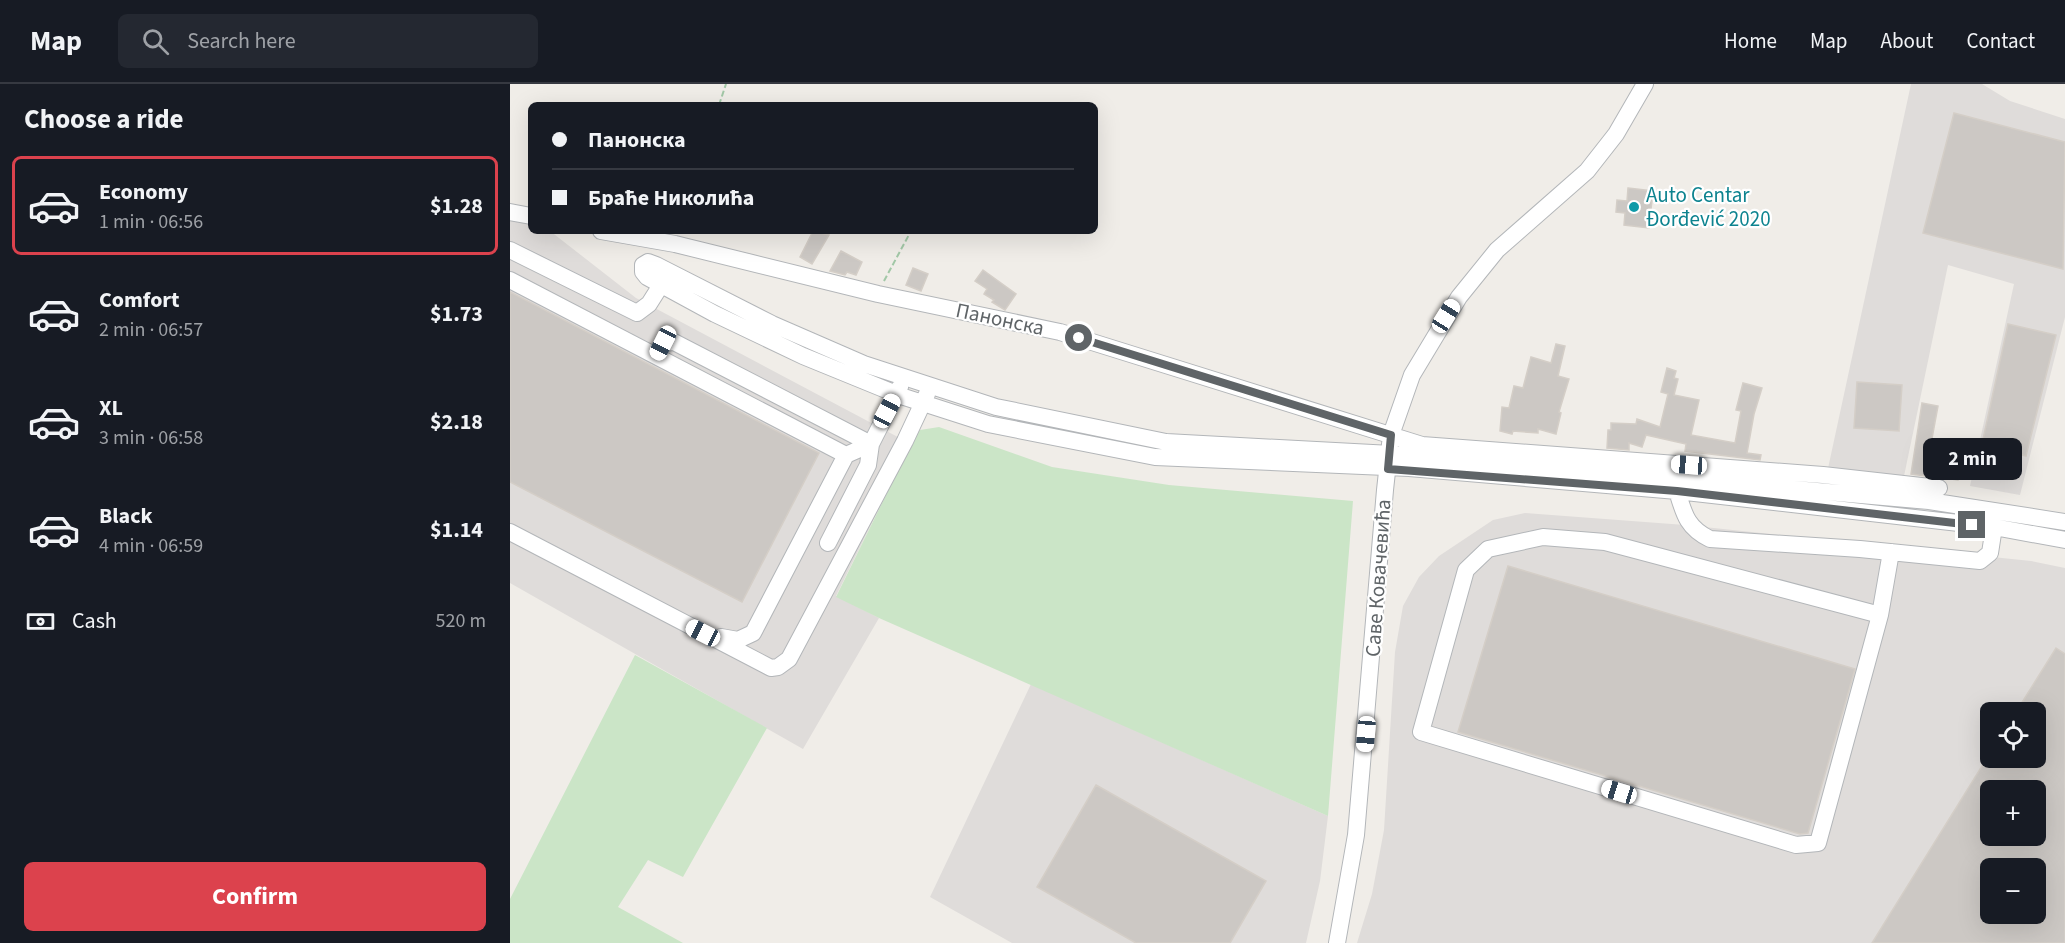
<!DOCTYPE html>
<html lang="en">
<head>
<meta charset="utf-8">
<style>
	body { margin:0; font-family:"Source Sans 3",sans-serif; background:#242831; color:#f1f3f6; height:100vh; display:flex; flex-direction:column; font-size:22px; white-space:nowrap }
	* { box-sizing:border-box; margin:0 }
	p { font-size:20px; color:#9ea1a6 }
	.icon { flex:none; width:33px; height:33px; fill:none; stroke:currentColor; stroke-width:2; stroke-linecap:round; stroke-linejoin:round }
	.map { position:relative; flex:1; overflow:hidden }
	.side { display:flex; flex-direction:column; background:#171b24; width:510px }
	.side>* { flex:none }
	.guide { position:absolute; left:18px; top:18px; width:570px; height:132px; border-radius:9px; box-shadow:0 6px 24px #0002; display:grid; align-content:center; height:132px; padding:0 24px; background:#171b24 }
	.buttons { position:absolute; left:1470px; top:618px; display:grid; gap:12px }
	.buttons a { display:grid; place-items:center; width:66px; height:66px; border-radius:9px; background:#171b24; box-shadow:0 6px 24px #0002; font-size:30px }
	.end { position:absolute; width:27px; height:27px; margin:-14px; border:8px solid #5f6467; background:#fff; box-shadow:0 0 0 3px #fff }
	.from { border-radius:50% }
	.bubble { position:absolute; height:42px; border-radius:9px; background:#171b24; box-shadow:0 6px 24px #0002; font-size:20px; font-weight:700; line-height:42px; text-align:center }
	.car { position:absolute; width:18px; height:36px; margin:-18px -9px; border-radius:8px; box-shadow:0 0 4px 2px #0007; background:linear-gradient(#fff 24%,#345 0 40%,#fff 0 76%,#345 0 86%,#fff 0) }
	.guide b { display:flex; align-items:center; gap:21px; height:57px; font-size:22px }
	.guide b+b { border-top:2px solid #363941 }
	.guide i { width:15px; height:15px; background:#f1f3f6 }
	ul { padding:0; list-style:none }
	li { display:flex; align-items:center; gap:18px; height:99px; margin:0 12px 9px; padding:0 12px; border:3px solid transparent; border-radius:9px }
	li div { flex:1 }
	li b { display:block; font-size:22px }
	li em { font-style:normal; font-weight:700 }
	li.on { border-color:#dc424d }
	li>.icon { width:54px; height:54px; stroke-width:1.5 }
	h2 { padding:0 24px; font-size:27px; line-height:72px }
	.pay { display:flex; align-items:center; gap:15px; height:66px; padding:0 24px; font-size:22px }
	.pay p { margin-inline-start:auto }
	.cta { display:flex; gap:12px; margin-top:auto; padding:12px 24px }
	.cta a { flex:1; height:69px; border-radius:9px; background:#dc424d; color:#fff; font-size:24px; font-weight:700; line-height:69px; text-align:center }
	header { display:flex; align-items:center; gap:36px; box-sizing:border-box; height:84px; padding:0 30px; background:#171b24; border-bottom:2px solid #363941 }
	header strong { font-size:28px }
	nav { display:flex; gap:33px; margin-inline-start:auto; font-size:21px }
	.search { width:420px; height:54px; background:#242831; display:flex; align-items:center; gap:15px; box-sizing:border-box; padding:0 21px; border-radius:9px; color:#9ea1a6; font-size:22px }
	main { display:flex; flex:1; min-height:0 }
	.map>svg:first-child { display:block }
</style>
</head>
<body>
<header>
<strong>Map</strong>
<div class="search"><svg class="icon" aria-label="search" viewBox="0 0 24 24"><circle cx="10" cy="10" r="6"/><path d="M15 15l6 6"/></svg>Search here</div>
<nav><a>Home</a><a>Map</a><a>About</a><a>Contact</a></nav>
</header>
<main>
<section class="side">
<h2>Choose a ride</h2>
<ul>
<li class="on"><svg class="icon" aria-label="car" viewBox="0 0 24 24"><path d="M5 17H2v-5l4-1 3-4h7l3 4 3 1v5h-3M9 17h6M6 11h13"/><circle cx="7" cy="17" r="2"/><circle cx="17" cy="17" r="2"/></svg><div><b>Economy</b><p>1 min · 06:56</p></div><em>$1.28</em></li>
<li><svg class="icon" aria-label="car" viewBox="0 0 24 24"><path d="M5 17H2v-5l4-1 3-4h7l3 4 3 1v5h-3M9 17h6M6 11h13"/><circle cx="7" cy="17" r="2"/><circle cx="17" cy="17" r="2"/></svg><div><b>Comfort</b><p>2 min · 06:57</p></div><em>$1.73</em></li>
<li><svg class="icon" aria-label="car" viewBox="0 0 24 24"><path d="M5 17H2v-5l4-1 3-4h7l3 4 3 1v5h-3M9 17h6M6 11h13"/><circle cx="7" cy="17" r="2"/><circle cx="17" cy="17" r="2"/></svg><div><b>XL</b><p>3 min · 06:58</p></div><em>$2.18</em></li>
<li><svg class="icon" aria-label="car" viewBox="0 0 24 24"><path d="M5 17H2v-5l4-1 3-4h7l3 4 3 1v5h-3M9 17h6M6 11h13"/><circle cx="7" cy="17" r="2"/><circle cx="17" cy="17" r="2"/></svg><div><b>Black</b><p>4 min · 06:59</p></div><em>$1.14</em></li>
</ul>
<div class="pay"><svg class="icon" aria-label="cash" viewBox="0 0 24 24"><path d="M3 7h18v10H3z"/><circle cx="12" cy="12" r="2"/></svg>Cash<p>520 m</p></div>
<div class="cta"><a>Confirm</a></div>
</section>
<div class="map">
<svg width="1555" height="859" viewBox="0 0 1555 859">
	<rect width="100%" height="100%" fill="#f0ede8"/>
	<!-- industrial -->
	<path fill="#dfdcda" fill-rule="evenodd" d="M1401,0H1472L1500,17L1555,35V233L1510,411L1460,402L1504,200L1438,181L1393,397L1317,389Z
		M0,135L21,140V147H40L126,214L401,360L326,512L369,534L293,665L0,499Z
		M1015,429L1175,441L1521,477L1555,484V859H847L862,810L874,746L885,568L893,522L909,493L929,472L983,436ZM1480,628H1526V674H1480ZM1480,706H1526V752H1480ZM1480,784H1526V830H1480Z
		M521,600L818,732L810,797L796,859H502L420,813Z"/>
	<!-- green -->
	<path fill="#cbe5c7" d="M429,343L542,383L659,401L843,417L818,732L369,534L326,513L401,360L410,346Z
		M125,571L257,644L173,793L138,776L108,823L173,859H0V815Z"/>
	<!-- building -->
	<path fill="#ccc8c4" stroke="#d4cec7" stroke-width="1.5" fill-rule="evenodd" d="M1444,29L1555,58L1553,185L1413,149Z
		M1118,104L1143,107L1139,144L1114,141L1115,129L1106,128L1107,116L1117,117Z
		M303,147L319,151L302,180L290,173Z
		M331,167L352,178L346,191L337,188L335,191L320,187Z
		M403,184L418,190L411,207L396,201Z
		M473,186L506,210L495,226L482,218L484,216L474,210L477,205L465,197Z
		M0,208L309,369L232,518L0,398Z
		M1498,240L1546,251L1516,372L1472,360Z
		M1046,260L1055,262L1048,292L1059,295L1049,328L1051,329L1046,350L1028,345V349L1003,347L1002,350L990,347L992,323L999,324L1004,302L1013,304L1021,273L1041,279Z
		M1157,284L1166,287L1164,294L1168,295L1164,311L1189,316L1181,351L1225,359L1231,327L1226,326L1233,299L1252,304L1244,330L1237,369L1251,371L1250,376L1175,367L1176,360L1136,351L1132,363L1119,359V366L1097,364L1098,346H1101V339L1126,340L1127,335L1150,343L1158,310L1151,308Z
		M1347,298L1392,301L1389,347L1344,344Z
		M1412,319L1428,322L1420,365L1452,371L1448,396L1401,390Z
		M998,482L1345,585L1298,749L1290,750L948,648Z
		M1546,564L1555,570V859H1362L1477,674H1526V628H1506ZM1480,706H1526V752H1480ZM1480,784H1526V830H1480Z
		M586,701L756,797L720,859H626L527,803Z"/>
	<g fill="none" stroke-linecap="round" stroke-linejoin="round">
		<!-- minor casing -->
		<g stroke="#b3b6b9" stroke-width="18">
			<path id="minor" d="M0,128L21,132
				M91,147L165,160L368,210L550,248L912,361L1313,391L1429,404
				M0,166L127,229L139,220L151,201
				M0,196L336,371L361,360L390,303
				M146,272L153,259L164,258L361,360L358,381L318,459
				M1167,407C1174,430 1177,444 1200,455L1350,465L1470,477L1480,469L1484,443
				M1555,438L1419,417L900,371L656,358L486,323L354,280L262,240L146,181L138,178L133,181V188L137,193L205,230L293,272L391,312L478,340L645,373L899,384L1167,407L1484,443L1555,456
				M0,448L261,584L268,583L279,575L395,357L417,310
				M1370,531L1308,759L1286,761L911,648L956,486L978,465L1033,453L1095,458L1370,531L1381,468
				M211,553L228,556L243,549L336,371
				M827,859L846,751L875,406L881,351L902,291L949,213L987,166L1077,87L1106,50L1135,0"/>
		</g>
		<!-- path -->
		<path stroke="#a2c8a7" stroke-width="2" stroke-dasharray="6 3" stroke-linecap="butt" d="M209,21L216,0
			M374,197L401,147"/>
		<!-- minor -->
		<use href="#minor" stroke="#fff" stroke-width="16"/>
	</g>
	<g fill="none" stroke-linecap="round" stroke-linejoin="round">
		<!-- route -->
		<path stroke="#5f6467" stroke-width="8" d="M569,254L881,351L878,385L1167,407L1462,441"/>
	</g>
	<!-- markers -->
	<circle fill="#0f9aa8" stroke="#fff" stroke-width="2" cx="1124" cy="123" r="6"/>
	<g text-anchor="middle" stroke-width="4.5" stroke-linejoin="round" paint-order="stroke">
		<!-- culture labels -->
		<g font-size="21" fill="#0d838f" stroke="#fff" text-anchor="start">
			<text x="1136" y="118">Auto Centar<tspan x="1136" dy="24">Đorđević 2020</tspan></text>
		</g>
		<!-- street labels -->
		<g font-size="21" fill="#5f6467" stroke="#fff">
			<text transform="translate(490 235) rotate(12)" y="7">Панонска</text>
			<text transform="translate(868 494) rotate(-86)" y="7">Саве Ковачевића</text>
		</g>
	</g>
</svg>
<div class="buttons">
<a><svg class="icon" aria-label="locate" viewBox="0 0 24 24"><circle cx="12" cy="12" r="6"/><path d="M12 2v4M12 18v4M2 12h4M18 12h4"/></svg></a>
<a>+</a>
<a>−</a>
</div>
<i class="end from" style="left:569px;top:254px"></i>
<i class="end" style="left:1462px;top:441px"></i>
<div class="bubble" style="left:1413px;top:354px;width:99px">2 min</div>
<i class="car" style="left:936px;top:232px;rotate:32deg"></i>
<i class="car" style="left:153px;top:259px;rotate:207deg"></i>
<i class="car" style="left:377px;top:327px;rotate:28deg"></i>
<i class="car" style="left:1179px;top:381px;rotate:274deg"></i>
<i class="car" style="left:193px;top:549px;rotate:297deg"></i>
<i class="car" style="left:856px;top:650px;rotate:185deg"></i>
<i class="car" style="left:1109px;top:708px;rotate:287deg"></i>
<div class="guide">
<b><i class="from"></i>Панонска</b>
<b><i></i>Браће Николића</b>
</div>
</div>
</main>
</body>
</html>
